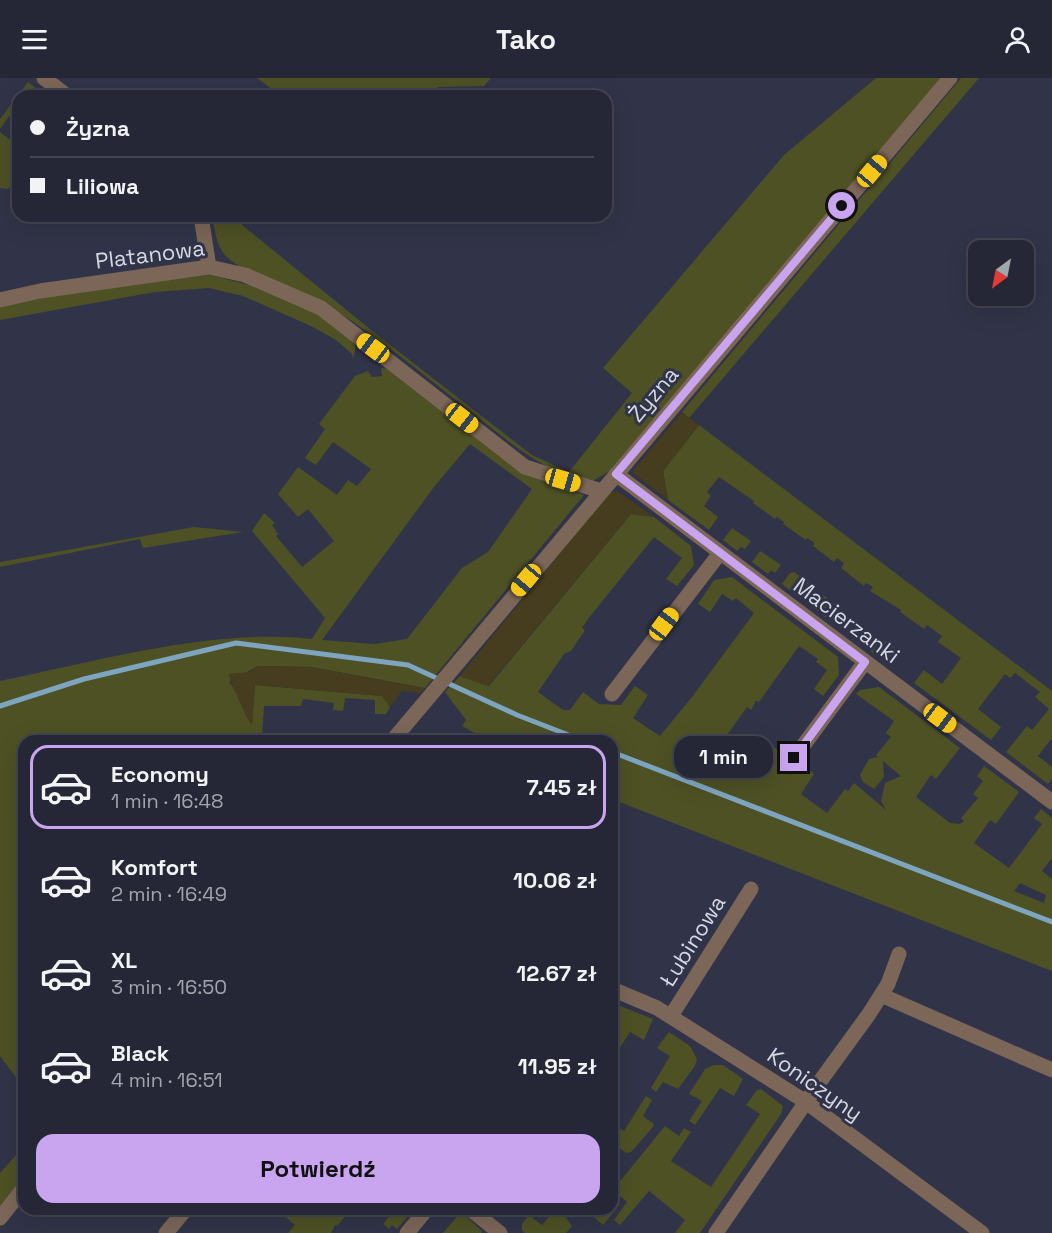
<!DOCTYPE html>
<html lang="pl">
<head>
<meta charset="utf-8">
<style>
	body { margin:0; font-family:"Space Grotesk",sans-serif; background:#313342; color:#f1f3f6; height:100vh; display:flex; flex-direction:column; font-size:22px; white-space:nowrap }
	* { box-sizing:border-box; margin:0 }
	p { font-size:20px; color:#a3a5ad }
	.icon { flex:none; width:33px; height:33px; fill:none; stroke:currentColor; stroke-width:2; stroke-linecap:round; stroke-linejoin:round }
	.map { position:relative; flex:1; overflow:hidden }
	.sheet { position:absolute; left:18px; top:657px; width:600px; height:480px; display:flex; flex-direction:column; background:#252736; border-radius:18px; box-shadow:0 6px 24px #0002,0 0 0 2px #424451 }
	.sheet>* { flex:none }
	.banner { position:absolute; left:12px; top:12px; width:600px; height:132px; border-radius:18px; box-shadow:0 6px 24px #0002,0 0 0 2px #424451; display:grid; align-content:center; height:132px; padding:0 18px; background:#252736 }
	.needle { width:39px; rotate:212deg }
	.controls { position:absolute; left:968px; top:162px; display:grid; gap:12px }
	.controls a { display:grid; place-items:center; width:66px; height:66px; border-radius:12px; background:#252736; box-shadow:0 6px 24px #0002,0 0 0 2px #424451; font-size:30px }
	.end { position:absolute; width:27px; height:27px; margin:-14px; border:8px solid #c8a5ee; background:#111; box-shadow:0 0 0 3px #111 }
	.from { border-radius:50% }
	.bubble { position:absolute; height:42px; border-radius:18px; background:#252736; box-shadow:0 6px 24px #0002,0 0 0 2px #424451; font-size:20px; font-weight:600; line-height:42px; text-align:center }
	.car { position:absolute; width:18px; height:36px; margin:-18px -9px; border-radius:8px; box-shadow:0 0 4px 2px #0007; background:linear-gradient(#f5c518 24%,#345 0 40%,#f5c518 0 76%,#345 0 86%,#f5c518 0) }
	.banner b { display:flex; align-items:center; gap:21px; height:57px; font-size:22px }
	.banner b+b { border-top:2px solid #424451 }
	.banner i { width:15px; height:15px; background:#f1f3f6 }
	ul { padding:10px 0 0; list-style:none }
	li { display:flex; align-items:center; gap:18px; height:84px; margin:0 12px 9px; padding:0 6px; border:3px solid transparent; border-radius:18px }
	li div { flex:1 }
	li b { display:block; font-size:22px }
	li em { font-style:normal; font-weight:600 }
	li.current { border-color:#c8a5ee }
	li>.icon { width:54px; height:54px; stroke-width:1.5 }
	.primary-button { display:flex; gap:12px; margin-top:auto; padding:12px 18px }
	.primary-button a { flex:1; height:69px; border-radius:18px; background:#c8a5ee; color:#111; font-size:24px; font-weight:600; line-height:69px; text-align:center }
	header { display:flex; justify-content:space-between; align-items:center; height:78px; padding:0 18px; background:#252736; font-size:27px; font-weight:600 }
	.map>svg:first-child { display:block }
</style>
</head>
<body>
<header><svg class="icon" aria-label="menu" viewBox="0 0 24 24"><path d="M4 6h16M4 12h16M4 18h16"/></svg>Tako<svg class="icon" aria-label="person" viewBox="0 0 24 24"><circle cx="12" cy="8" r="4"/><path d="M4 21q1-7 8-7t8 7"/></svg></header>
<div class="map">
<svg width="1052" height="1155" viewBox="0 0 1052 1155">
	<rect width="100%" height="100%" fill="#313448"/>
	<!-- green -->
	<path fill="#4d5124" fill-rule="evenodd" d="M257,0H491L484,8L438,9L430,18H281Z
		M876,0H943L610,393L591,404C542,394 508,363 470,333C421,295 372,253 318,222C289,205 253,202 228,180C216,170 215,152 212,138H231L376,256L532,377L569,394L632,315L603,290L784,77Z
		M961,0H979L689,340L682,334Z
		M28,4L46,18H18V26L0,51V41Z
		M0,54L18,68V98L8,111L0,110Z
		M209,197C250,206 335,229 356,269L353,281L352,276L336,262L311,248L243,218L209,210L155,214L0,242V228L83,212Z
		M381,290L396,292L529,397L584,417L425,610L311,589L258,588L229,604C241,617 241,634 252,646L255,607L383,618L390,629L386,636H375V622L345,620L343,633L333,632L334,625L303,621L301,628H264L262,659L288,661L289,657L347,663H24V1010L0,978V603C99,583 211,550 312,561L325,540L252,453L264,435L275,445L272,447L278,456L276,458L302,489L334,463L308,431L298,439L278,416L298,389L337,417L348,402L357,408L371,391L333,364L316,387L305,380L325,351L319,346L355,298L368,293L372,299L382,298ZM470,366L532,411L488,474L462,490L407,561L374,566L322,562L434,409Z
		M699,347L1052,613V660L1038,678L1052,689V701L1048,706L1006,674L1027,648L1032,652L1049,631L1035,619L1040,614L1015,595L1010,600L1005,596L978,631L1001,649L991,662L914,605L924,592L942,606L961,580L938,564L942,558L927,547L924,551L900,534L901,532L870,513L873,509L866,505L864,508L841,490L844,485L837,480L834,484L813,468L815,465L807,460L806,462L783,446L784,444L777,439L775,441L753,425L754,423L719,399L707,414L711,418L704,428L718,439L709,452L668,422L663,393Z
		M631,436L654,439L691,468L694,487L677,508L666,501L682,480L654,459L588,541L582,550L585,552L571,573L564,576L538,614L563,632H570L583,614L599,626L621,627L635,608L648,617L633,640L660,658L692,619L754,535L736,520L733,523L722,516L710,534L698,526L714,502L732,499L838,579L839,597L823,618L814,611L827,592L816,584L818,581L799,568L759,624L756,623L751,632L747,629L720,667L754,691L771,668L794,680L814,696L801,716L827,735L845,711L848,713L854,705L886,732L881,723L885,705L901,698L883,683L884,699L874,711L863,704L860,697L869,681L878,679L876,677L891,659L886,655L894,643L856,616L860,612L879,609L960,670L936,701L931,697L916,719L950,745L960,746L964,743L961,740L978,720L973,716L983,703L977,698L984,688L1019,714L996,746L990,742L974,765L1009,790L1042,746L1034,740L1041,731L1052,740V780L1042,793L1052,801V893L612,721V663H489L462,648L466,642L445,614L460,598L489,608ZM701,678L720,685L716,696L697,689ZM1020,805L1046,817L1044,825L1014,813Z
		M194,449L243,454L143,470L140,461L0,489V484Z
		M732,450L751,463L745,471L741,469L737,473L723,462Z
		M760,473L781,487L775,495L771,492L768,496L752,484Z
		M794,494L812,507L801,521L782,506L790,495Z
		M823,517L840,530L835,538L830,535L826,540L811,528Z
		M881,560L899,574L893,582L888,579L884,583L870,573Z
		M620,928L653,941L644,962L630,954L612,982V942Z
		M669,954L690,968L697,981L695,988L678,1011L663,1004L656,1014L651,1010L670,978L657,970Z
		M714,987H723L743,1001L734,1018L720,1010L695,1047L689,1043L702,1023L689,1016L705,991Z
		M761,1011L783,1028L781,1036L700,1155H675L685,1142L649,1113L620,1147L614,1142L627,1124L613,1112L665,1048L679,1058L684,1050L691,1054L671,1083L711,1109L760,1036L746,1027L757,1012Z
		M646,1018L652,1022L643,1038L654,1046L653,1049L631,1074L626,1075L612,1064V1046L624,1053Z
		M24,1061V1100L0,1128V1095L18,1075Z
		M612,1119L620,1126L603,1147L594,1139L599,1131H612Z
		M276,1131H346L348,1135L337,1148L335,1147L331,1155H288L295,1147Z
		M395,1131H400L408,1138L397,1151L392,1147L389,1151L383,1146Z
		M556,1131H566L563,1136L572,1148L566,1155H525L522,1152V1146L529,1137L542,1147Z
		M461,1134L481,1152L482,1155H443Z"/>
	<!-- sand -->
	<path fill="#453d1d" d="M682,334L699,347L663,393L668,422L632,394Z
		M617,413L654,439L631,436L488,608L460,598L608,416Z
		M258,588L311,589L425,610L421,615L402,613L390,629L382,618L255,607L252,647C247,641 229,602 229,596L248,594Z"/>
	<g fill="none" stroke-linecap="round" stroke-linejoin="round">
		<!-- stream -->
		<path stroke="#7ea5bf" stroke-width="5" d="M0,628L84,601L236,565L408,587L517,637L584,663
			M612,674L1052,844"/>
		<!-- street -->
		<path stroke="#7b6658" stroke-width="15" d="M44,0L67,18
			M201,138L209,189
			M0,222L40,213L209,189L245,197L321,230L525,389L601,413
			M616,396L1052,724
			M612,616L720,475
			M392,663L950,0
			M794,680L865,584
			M612,911L657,930L806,1024L982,1155
			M881,917L1052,992
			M671,938L751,811
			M470,1131L500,1155
			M0,1140L24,1110
			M166,1155L186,1131
			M407,1155L427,1131
			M716,1155L821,1002L869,936L888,906L899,876"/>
	</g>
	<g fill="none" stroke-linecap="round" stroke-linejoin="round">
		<!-- route -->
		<path stroke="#c8a5ee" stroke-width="8" d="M794,680L865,584L616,396L842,128"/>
	</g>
	<g text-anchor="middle" stroke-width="6" stroke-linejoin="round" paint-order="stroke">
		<!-- street labels -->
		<g font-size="22" fill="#d6d8e5" stroke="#313448">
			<text transform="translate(150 176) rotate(-7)" y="8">Platanowa</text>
			<text transform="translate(653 316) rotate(-50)" y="8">Żyzna</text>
			<text transform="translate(847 542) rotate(37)" y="8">Macierzanki</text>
			<text transform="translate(692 863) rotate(-58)" y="8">Łubinowa</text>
			<text transform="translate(815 1006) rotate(35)" y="8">Koniczyny</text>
		</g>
	</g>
</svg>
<div class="controls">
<a><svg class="needle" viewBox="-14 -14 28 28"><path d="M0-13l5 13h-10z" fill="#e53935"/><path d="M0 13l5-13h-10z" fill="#a3a5ad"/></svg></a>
</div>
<i class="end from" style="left:842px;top:128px"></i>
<i class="end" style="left:794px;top:680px"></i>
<div class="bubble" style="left:674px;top:658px;width:99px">1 min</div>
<i class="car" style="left:872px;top:93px;rotate:40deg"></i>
<i class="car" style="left:373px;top:270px;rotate:307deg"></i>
<i class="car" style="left:462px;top:340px;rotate:128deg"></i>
<i class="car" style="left:563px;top:402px;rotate:106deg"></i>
<i class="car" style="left:526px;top:502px;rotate:220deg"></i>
<i class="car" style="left:664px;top:546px;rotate:37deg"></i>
<i class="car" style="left:940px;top:640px;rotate:127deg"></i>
<div class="banner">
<b><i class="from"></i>Żyzna</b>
<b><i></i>Liliowa</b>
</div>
<section class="sheet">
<ul>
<li class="current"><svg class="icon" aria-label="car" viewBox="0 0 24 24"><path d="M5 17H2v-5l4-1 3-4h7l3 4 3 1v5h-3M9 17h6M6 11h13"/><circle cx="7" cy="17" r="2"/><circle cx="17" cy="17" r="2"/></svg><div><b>Economy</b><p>1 min · 16:48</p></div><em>7.45 zł</em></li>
<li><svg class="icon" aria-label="car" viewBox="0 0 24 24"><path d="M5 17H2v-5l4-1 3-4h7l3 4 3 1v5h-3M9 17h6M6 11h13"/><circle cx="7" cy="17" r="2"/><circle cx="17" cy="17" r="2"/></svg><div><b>Komfort</b><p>2 min · 16:49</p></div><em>10.06 zł</em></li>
<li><svg class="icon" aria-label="car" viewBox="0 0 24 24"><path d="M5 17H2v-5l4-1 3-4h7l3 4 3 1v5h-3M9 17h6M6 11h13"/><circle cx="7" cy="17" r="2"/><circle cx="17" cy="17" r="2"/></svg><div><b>XL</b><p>3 min · 16:50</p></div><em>12.67 zł</em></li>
<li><svg class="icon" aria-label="car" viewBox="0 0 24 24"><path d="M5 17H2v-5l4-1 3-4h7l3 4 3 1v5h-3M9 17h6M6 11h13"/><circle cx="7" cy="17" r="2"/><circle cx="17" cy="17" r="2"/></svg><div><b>Black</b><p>4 min · 16:51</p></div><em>11.95 zł</em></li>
</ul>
<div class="primary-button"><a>Potwierdź</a></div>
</section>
</div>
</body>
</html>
